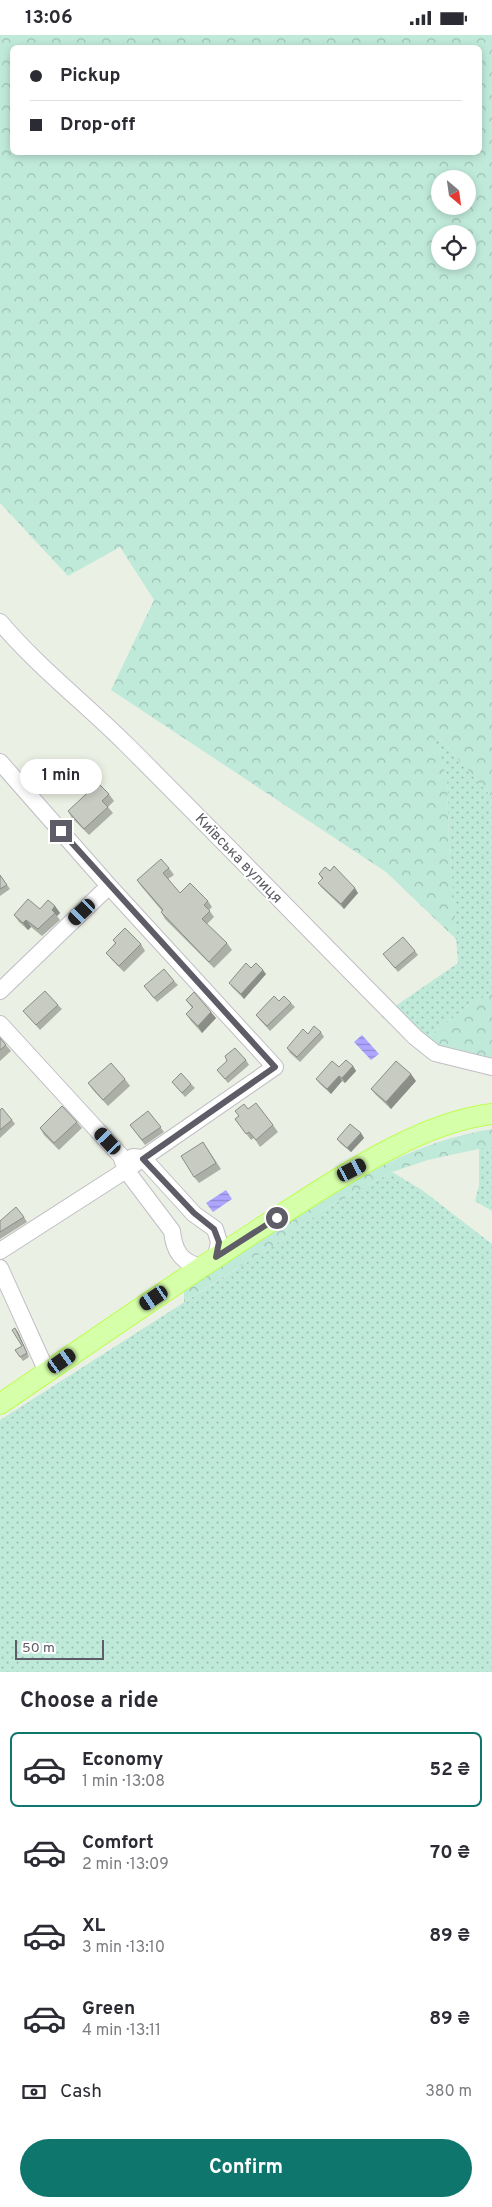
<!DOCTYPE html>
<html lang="en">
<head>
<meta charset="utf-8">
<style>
	body { margin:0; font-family:Overpass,sans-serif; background:#f2f2f3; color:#2b2b33; height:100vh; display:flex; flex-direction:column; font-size:19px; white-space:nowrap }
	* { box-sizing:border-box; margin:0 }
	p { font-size:16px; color:#7c7c81 }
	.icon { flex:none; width:28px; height:28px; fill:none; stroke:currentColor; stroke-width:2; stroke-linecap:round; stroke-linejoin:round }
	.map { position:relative; height:1637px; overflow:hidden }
	.details { display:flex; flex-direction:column; background:#fff; flex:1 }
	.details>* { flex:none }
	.top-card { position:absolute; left:10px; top:10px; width:472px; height:110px; border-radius:8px; box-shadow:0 2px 8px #0003; display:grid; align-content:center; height:110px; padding:0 20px; background:#fff }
	.needle { width:32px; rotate:151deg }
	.fabs { position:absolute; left:431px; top:135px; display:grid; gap:10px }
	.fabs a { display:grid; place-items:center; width:45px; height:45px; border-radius:50%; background:#fff; box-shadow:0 2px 8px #0003; font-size:25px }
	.scale { position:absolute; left:15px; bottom:12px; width:89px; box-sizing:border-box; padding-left:5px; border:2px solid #5e5c66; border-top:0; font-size:14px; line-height:18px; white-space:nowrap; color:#5e5c66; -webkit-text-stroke:4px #fff; paint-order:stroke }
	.end { position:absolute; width:22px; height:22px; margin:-11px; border:6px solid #5e5c66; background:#fff; box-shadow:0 0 0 2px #fff }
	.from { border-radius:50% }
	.bubble { position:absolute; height:35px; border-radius:18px; background:#fff; box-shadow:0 2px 8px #0003; font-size:16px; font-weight:700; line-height:35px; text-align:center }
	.car { position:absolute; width:15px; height:30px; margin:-15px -8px; border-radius:6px; box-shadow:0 0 4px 1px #0007; background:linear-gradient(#222 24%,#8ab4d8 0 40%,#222 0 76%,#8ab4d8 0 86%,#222 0) }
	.top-card b { display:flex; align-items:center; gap:18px; height:48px; font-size:19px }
	.top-card b+b { border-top:1px solid #e1e1e2 }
	.top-card i { width:12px; height:12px; background:#2b2b33 }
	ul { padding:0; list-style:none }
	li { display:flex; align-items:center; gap:15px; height:75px; margin:0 10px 8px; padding:0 10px; border:2px solid transparent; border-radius:8px }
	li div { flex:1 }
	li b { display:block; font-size:19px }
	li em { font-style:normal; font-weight:700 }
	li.active { border-color:#0f766e }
	li>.icon { width:45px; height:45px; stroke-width:1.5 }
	h2 { padding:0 20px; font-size:22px; line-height:60px }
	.pay { display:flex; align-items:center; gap:12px; height:55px; padding:0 20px; font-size:19px }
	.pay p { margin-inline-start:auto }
	.button { display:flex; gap:10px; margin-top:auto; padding:10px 20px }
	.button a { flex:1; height:58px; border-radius:30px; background:#0f766e; color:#fff; font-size:20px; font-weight:700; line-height:58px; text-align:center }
	.status { display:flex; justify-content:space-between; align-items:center; height:35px; padding:0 25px; background:#fff; direction:ltr }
	.status svg { height:14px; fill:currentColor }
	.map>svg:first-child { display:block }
</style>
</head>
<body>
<div class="status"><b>13:06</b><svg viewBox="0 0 49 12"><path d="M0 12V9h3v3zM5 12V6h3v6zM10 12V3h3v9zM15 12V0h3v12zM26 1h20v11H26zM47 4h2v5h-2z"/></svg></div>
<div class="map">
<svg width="492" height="1637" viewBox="0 0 492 1637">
	<defs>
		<pattern id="grass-dots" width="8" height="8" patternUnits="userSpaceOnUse" patternTransform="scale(1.25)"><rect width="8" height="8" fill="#bfeada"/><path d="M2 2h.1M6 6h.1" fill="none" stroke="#9ec1b5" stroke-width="1.8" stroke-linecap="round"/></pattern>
		<pattern id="forest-crowns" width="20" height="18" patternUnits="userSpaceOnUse" patternTransform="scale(1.25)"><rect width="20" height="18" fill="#bfeada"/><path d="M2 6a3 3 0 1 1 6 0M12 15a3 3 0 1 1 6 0" fill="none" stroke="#9ec1b5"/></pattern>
		<pattern id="water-rules" width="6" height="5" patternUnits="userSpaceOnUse" patternTransform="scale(1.25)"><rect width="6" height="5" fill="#ada5ff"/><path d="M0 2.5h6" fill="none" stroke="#908ad2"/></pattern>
	</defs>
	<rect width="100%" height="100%" fill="#ebf0e4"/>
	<!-- grass -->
	<path fill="url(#grass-dots)" d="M431,694L492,762V958L471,969L415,1012L381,981L458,928L449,810L447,743Z
		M492,1111V1176L475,1166L479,1150V1113Z
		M392,1137L422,1155L492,1209V1637H0V1385L280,1206L323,1175Z"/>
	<!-- forest -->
	<path fill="url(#forest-crowns)" fill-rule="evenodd" d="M0,0H492V762L432,695L447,743L449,810L457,905L386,837L111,655L154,565L120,512L68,541L0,468ZM12,12H480V118H12ZM440,144H468V171H440ZM440,199H468V226H440Z
		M492,958V1032L415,1012L471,969Z
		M492,1094V1111L428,1125L392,1137L323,1175L280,1206L184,1267V1255C220,1231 256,1208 292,1184C356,1143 416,1106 492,1094Z"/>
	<!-- water -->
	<path fill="url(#water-rules)" d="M362,1000L379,1019L371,1025L354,1007Z
		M226,1155L232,1164L213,1177L206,1168Z"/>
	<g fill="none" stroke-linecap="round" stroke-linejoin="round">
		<!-- minor casing -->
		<g stroke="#c0bec6" stroke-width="18">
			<path id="minor" d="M0,587C38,632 86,669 128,711C224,807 319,905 415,1002L435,1018L492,1032
				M0,727L109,851L275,1032L126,1135L0,1216
				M0,956L109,851
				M0,989L121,1121L126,1135L172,1196C174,1216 181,1227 201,1232
				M133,1122L143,1123L194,1179L215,1194L219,1207L216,1222
				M0,1233L47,1337"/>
		</g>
		<!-- major casing -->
		<g stroke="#befe50" stroke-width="22">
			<path id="major" d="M0,1369C91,1307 180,1245 273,1185C336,1145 417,1088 492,1079"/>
		</g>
		<!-- minor -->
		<use href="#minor" stroke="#fff" stroke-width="16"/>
		<!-- major -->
		<use href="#major" stroke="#d6ffaa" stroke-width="20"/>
	</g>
	<!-- wall -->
	<path fill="#abafa6" d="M109,759L114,766L108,772L113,778L89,800L72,783L68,776Z
		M169,833L174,840L168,844L180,858L208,866L212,872L209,875L214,882L207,889L227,908L232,915L214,933L165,884L161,877L162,876L141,851L137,845Z
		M330,836L358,858L344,874L321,852L318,848L322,844L319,839Z
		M0,840L10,854L0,861Z
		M55,871L60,878L57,881L60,885L42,901L31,892L28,895L19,887L14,880Z
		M113,905L141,909L145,916L124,937L111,924L106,918L115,908Z
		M415,916L418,920L398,937L383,919Z
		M251,933L266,939L244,964L232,952L229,948Z
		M174,946L178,950L157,967L144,951Z
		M186,965L216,983L202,998L191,986L186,979L192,973Z
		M279,966L291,968L295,972L270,996L259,984L256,980Z
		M58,970L62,974L40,995L23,976Z
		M321,997L324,1002L300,1027L290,1018L287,1013L308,999Z
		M0,1003L11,1016L0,1026Z
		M246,1025L249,1030L228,1048L217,1035Z
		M353,1031L356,1036L345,1048L342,1046L331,1059L320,1049L316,1044L339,1032Z
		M125,1044L130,1051L108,1071L93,1055L88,1048Z
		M416,1046L391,1074L376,1060L371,1054Z
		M172,1047L191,1049L195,1053L185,1062Z
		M248,1074L273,1090L278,1097L260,1112L254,1103L251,1105L235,1084Z
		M0,1075L12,1085L15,1089L0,1103Z
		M148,1076L164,1097L145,1110L130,1090Z
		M77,1087L82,1093L59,1115L44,1100L40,1093Z
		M361,1098L364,1103L351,1117L340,1108L337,1104Z
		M203,1107L221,1134L199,1148L194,1142Z
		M24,1182L27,1187L0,1204V1186Z
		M18,1297L29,1322L23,1326L15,1315L22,1311Z"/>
	<!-- shaded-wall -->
	<path fill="#8b8e87" d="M355,853L358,858L344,874L341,869Z
		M55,871L60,878L57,881L52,875Z
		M26,885L31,892L28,895L23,888Z
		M263,935L266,939L244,964L241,959Z
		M211,977L216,983L202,998L198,991Z
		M353,1031L356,1036L345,1048L342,1043Z
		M411,1039L416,1046L391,1074L386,1067Z
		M339,1041L342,1046L331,1059L327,1054Z
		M361,1098L364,1103L351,1117L347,1113Z
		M15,1293L18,1297L29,1322L27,1318Z"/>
	<!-- building -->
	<path fill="#c7cbc1" stroke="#8b8e87" d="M98,748L109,759L102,766L108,772L84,794L68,776Z
		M161,824L169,833L163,838L180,858L190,848L208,866L204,870L210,876L202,884L227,908L209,927L161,877L163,875L137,845Z
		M334,831L355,853L341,869L318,848L323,843L319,839L325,832L330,836Z
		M0,840L7,850L0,854Z
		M28,864L40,874L48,865L55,871L52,875L55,878L38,894L26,885L23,888L14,880Z
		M125,893L141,909L119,931L106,918L116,908L113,905Z
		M403,902L415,916L395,933L383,919Z
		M246,928L251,933L256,928L263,935L241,959L229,948Z
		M164,934L174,946L154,963L144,951Z
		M45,956L58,970L36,990L23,976Z
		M194,957L211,977L198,991L186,979L193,972L186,965Z
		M274,961L279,966L284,961L291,968L267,991L256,980Z
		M314,991L321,997L297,1022L287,1013L303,994L308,999Z
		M0,1003L6,1010L0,1015Z
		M235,1013L246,1025L225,1044L217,1035L227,1026L225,1021Z
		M346,1025L353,1031L342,1043L339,1041L327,1054L316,1044L332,1026L339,1032Z
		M396,1026L411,1039L386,1067L371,1054Z
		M111,1028L125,1044L103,1065L88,1048Z
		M181,1038L191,1049L182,1058L172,1047Z
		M256,1068L273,1090L256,1105L249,1097L246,1099L235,1084L239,1081L235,1076L244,1069L248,1074Z
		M62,1071L77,1087L54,1108L40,1093Z
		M2,1073L12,1085L0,1095V1075Z
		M148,1076L161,1092L142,1105L130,1090Z
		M350,1089L361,1098L347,1113L337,1104Z
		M203,1107L216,1128L194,1142L181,1121Z
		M16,1172L24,1182L0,1197V1186Z
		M15,1293L27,1318L20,1322L15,1315L22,1311L12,1295Z"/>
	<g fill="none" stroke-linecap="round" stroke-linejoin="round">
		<!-- route -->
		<path stroke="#5e5c66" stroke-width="6" d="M61,796L275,1032L143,1124L194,1178L214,1194L219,1207L216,1222L277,1183"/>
	</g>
	<g text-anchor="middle" stroke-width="4" stroke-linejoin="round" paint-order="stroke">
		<!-- street labels -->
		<g font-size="15" fill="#5e5c66" stroke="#fff">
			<text transform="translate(239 823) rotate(46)" y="5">Київська вулиця</text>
		</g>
	</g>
</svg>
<div class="fabs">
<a><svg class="needle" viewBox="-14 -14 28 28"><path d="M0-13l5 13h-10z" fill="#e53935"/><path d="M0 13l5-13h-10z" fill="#7c7c81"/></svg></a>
<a><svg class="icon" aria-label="locate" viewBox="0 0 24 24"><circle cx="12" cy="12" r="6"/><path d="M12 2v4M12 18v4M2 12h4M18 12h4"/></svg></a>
</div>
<div class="scale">50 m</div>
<i class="end from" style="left:277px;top:1183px"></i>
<i class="end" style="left:61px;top:796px"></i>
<div class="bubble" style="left:20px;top:724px;width:82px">1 min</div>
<i class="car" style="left:82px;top:877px;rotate:226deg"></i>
<i class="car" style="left:108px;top:1106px;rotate:317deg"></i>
<i class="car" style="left:352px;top:1135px;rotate:63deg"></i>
<i class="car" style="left:154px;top:1263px;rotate:236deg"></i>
<i class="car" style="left:62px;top:1326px;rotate:55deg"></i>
<div class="top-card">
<b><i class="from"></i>Pickup</b>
<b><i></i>Drop-off</b>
</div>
</div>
<section class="details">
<h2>Choose a ride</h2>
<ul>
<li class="active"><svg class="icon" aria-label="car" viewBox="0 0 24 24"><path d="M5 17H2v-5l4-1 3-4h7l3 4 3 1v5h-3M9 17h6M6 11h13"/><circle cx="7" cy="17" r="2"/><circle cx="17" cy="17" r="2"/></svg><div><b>Economy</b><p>1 min · 13:08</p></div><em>52 ₴</em></li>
<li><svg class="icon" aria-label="car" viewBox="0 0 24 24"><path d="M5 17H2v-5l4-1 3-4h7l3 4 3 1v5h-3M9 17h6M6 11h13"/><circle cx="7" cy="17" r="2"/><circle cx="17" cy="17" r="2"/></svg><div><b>Comfort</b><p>2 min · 13:09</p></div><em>70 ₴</em></li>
<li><svg class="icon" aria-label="car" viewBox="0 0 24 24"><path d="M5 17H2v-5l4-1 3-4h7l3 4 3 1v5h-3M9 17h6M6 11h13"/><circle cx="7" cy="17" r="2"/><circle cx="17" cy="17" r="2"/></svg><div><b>XL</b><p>3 min · 13:10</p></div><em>89 ₴</em></li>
<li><svg class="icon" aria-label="car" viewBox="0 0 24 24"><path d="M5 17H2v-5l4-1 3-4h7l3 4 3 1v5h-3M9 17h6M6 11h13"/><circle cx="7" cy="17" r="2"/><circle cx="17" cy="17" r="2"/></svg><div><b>Green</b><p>4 min · 13:11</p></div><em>89 ₴</em></li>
</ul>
<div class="pay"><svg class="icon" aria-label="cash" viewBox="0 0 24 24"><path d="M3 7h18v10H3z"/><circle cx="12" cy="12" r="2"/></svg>Cash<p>380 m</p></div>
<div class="button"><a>Confirm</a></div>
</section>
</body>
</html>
